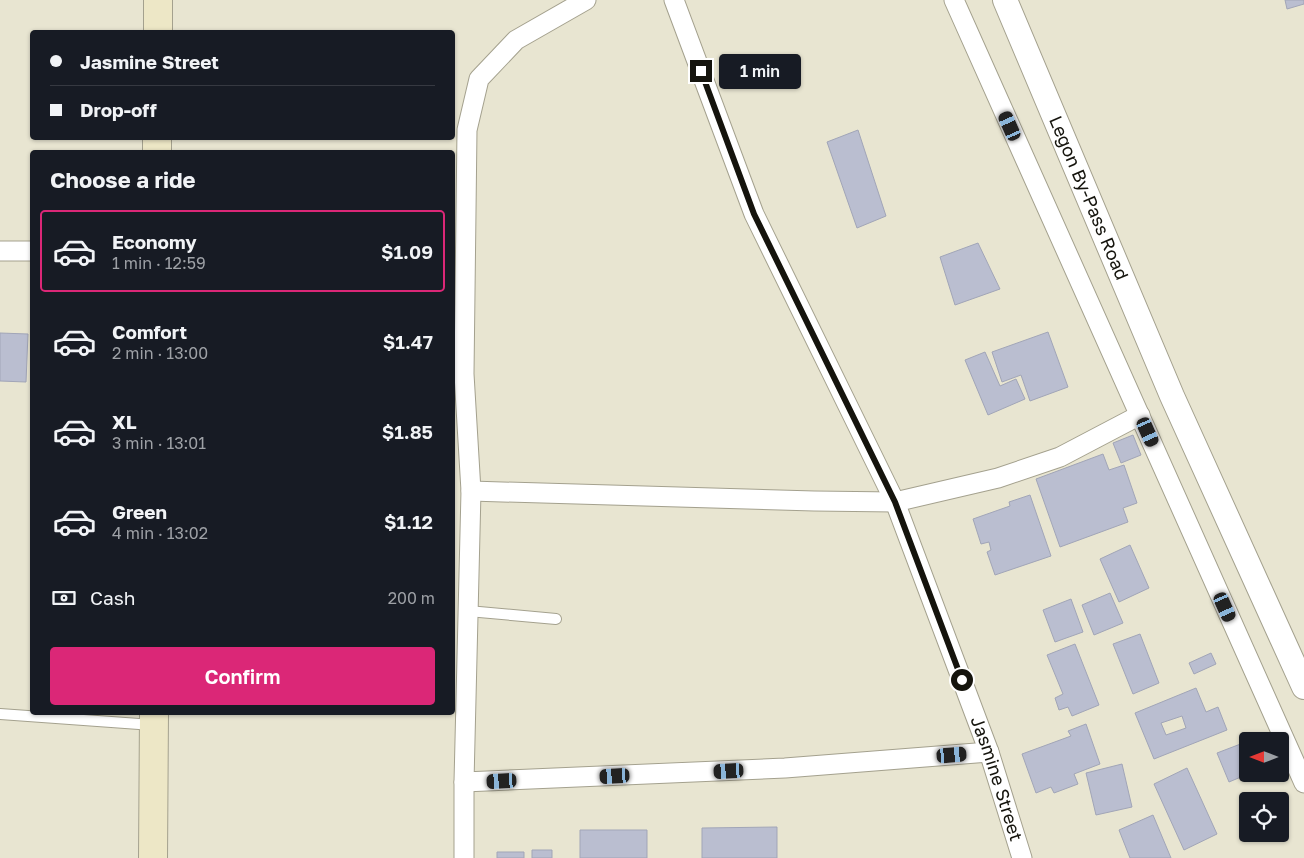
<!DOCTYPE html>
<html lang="en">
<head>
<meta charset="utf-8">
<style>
	body { margin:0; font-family:"Golos Text",sans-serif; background:#242831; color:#f1f3f6; height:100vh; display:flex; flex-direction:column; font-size:19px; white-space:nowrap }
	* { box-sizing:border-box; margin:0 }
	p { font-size:16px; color:#9ea1a6 }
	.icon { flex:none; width:28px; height:28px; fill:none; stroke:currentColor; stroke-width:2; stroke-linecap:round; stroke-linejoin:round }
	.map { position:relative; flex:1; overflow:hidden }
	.side { position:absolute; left:30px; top:150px; width:425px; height:565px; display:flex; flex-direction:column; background:#171b24; border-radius:5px; box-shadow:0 1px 4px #0004 }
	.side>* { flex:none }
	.guide { position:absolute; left:30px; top:30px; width:425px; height:110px; border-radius:5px; box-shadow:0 1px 4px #0004; display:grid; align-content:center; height:110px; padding:0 20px; background:#171b24 }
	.needle { width:32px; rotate:270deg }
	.buttons { position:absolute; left:1239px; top:732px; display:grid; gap:10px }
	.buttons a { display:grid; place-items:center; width:50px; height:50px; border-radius:5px; background:#171b24; box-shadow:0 1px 4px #0004; font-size:25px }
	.end { position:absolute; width:22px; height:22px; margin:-11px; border:6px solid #15140d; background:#fff; box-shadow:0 0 0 2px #fff }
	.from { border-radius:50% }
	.bubble { position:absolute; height:35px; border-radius:5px; background:#171b24; box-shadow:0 1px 4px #0004; font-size:16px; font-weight:600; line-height:35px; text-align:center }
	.car { position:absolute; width:15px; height:30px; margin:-15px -8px; border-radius:6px; box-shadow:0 0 4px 1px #0007; background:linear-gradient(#222 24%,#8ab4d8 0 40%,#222 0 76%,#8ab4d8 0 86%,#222 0) }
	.guide b { display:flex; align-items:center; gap:18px; height:48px; font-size:19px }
	.guide b+b { border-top:1px solid #363941 }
	.guide i { width:12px; height:12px; background:#f1f3f6 }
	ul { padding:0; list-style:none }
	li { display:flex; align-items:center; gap:15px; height:82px; margin:0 10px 8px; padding:0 10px; border:2px solid transparent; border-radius:5px }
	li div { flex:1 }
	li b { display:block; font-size:19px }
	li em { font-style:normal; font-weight:600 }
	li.on { border-color:#db2777 }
	li>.icon { width:45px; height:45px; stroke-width:1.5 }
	h2 { padding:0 20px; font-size:22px; line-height:60px }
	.pay { display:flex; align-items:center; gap:12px; height:55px; padding:0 20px; font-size:19px }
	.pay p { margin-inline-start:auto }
	.action { display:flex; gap:10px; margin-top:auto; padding:10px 20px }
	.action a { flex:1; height:58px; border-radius:5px; background:#db2777; color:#fff; font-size:20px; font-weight:600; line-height:58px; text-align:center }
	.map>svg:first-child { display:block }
</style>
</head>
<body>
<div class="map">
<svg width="1304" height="858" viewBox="0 0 1304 858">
	<rect width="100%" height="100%" fill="#e8e5d1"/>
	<!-- building -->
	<path fill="#babed0" stroke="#a1a5b7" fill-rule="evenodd" d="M1285,0H1304V4L1287,9Z
		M858,130L886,216L857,228L827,142Z
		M978,243L1000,289L955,305L940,257Z
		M1048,332L1068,387L1030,401L1021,375L1002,382L992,352Z
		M0,333L28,334L26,382L0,381Z
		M985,352L1000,386L1016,379L1025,399L988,415L965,360Z
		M1133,435L1141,455L1121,463L1113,443Z
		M1103,454L1109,470L1124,465L1137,503L1123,508L1128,522L1060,547L1036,479Z
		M1030,495L1051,556L995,575L987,552L991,550L989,542L981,544L973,519L1010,506L1009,502Z
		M1130,545L1149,588L1119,602L1100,559Z
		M1110,593L1123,623L1094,635L1082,605Z
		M1071,599L1083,632L1055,642L1043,610Z
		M1140,634L1159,683L1133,694L1113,644Z
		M1075,644L1099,705L1072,716L1068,707L1059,710L1055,698L1063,694L1047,655Z
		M1211,653L1216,664L1194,674L1189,663Z
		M1196,688L1206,712L1218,707L1227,730L1154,759L1135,713ZM1182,716L1186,728L1166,735L1161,723Z
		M1086,724L1100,764L1074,774L1078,784L1054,793L1051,787L1036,793L1022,754L1071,736L1068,731Z
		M1251,740V741H1248V774L1229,782L1217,753Z
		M1122,764L1132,807L1096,815L1086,773Z
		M1187,768L1217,834L1184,850L1154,784Z
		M1153,815L1171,858H1130L1119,830Z
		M777,827V858H702V828Z
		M580,830H647V858H580Z
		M532,850H552V858H532Z
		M497,852H524V858H497Z"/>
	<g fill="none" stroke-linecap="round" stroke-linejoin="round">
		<!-- service casing -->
		<g stroke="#a4a18e" stroke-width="12">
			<path id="service" d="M468,611L556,619
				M0,714L153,725"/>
		</g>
		<!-- minor casing -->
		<g stroke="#a4a18e" stroke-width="21">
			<g id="minor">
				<path id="s1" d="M674,0L754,214L895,502L989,752L1022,858"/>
				<path d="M954,0L1304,783"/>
				<path d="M0,251H32"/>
				<path d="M471,491L814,501L895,502L998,478L1060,457L1140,415"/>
				<path d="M464,782L785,768L989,752"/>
				<path d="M464,858V782L471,491L464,374L467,130L479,79L516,40L586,0"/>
			</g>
		</g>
		<!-- tertiary casing -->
		<g stroke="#a4a18e" stroke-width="26">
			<g id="tertiary">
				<path id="s2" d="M1005,0L1172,396L1304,687"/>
			</g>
		</g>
		<!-- secondary casing -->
		<g stroke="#a4a18e" stroke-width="30">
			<path id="secondary" d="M158,32V0
				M157,152V138
				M153,858L154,712"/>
		</g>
		<!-- service -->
		<use href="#service" stroke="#fff" stroke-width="10"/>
		<!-- minor -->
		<use href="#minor" stroke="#fff" stroke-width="19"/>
		<!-- tertiary -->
		<use href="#tertiary" stroke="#fff" stroke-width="24"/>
		<!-- secondary -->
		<use href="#secondary" stroke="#ede7c6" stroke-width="28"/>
	</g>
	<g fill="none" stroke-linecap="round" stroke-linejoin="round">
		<!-- route -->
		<path stroke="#15140d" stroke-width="6" d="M701,71L754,214L895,502L962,680"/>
	</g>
	<g text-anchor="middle" stroke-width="4.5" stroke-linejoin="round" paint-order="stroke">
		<!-- street labels -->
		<g font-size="18" fill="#15140d" stroke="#e8e5d1">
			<text dy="6" stroke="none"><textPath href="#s2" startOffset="215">Legon By-Pass Road</textPath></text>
			<text dy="6" stroke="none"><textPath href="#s1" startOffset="844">Jasmine Street</textPath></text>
		</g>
	</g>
</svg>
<div class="buttons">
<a><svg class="needle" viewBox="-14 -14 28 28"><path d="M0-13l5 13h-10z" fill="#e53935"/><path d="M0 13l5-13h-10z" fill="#9ea1a6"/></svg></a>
<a><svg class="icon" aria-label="locate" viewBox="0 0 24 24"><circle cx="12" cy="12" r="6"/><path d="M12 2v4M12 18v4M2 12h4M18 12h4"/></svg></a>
</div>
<i class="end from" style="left:962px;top:680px"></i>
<i class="end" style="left:701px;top:71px"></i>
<div class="bubble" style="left:719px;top:54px;width:82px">1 min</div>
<i class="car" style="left:1010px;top:126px;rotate:336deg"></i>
<i class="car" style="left:1148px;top:432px;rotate:156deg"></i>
<i class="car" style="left:1225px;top:607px;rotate:156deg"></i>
<i class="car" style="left:952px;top:755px;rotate:85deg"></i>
<i class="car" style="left:729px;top:771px;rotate:267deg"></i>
<i class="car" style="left:615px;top:776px;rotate:267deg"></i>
<i class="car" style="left:502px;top:781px;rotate:267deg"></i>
<div class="guide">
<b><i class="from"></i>Jasmine Street</b>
<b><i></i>Drop-off</b>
</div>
<section class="side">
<h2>Choose a ride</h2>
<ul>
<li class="on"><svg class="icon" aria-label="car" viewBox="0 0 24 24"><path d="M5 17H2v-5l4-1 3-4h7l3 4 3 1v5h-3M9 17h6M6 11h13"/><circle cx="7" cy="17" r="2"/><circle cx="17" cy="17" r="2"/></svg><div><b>Economy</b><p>1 min · 12:59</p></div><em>$1.09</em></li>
<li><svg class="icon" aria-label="car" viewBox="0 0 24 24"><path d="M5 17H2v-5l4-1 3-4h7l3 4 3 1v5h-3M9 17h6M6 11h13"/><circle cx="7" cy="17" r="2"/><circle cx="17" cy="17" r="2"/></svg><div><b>Comfort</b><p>2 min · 13:00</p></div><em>$1.47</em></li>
<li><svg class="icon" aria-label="car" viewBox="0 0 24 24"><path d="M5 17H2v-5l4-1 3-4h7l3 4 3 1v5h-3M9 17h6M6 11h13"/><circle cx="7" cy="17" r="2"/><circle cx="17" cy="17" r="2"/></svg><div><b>XL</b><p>3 min · 13:01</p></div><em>$1.85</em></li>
<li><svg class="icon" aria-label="car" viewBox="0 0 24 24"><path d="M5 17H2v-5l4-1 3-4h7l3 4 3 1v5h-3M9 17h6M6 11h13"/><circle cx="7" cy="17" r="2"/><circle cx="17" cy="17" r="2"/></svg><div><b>Green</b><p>4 min · 13:02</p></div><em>$1.12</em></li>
</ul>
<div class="pay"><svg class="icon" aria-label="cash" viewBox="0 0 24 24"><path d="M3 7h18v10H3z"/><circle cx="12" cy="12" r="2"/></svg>Cash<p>200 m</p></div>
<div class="action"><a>Confirm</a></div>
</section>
</div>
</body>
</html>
